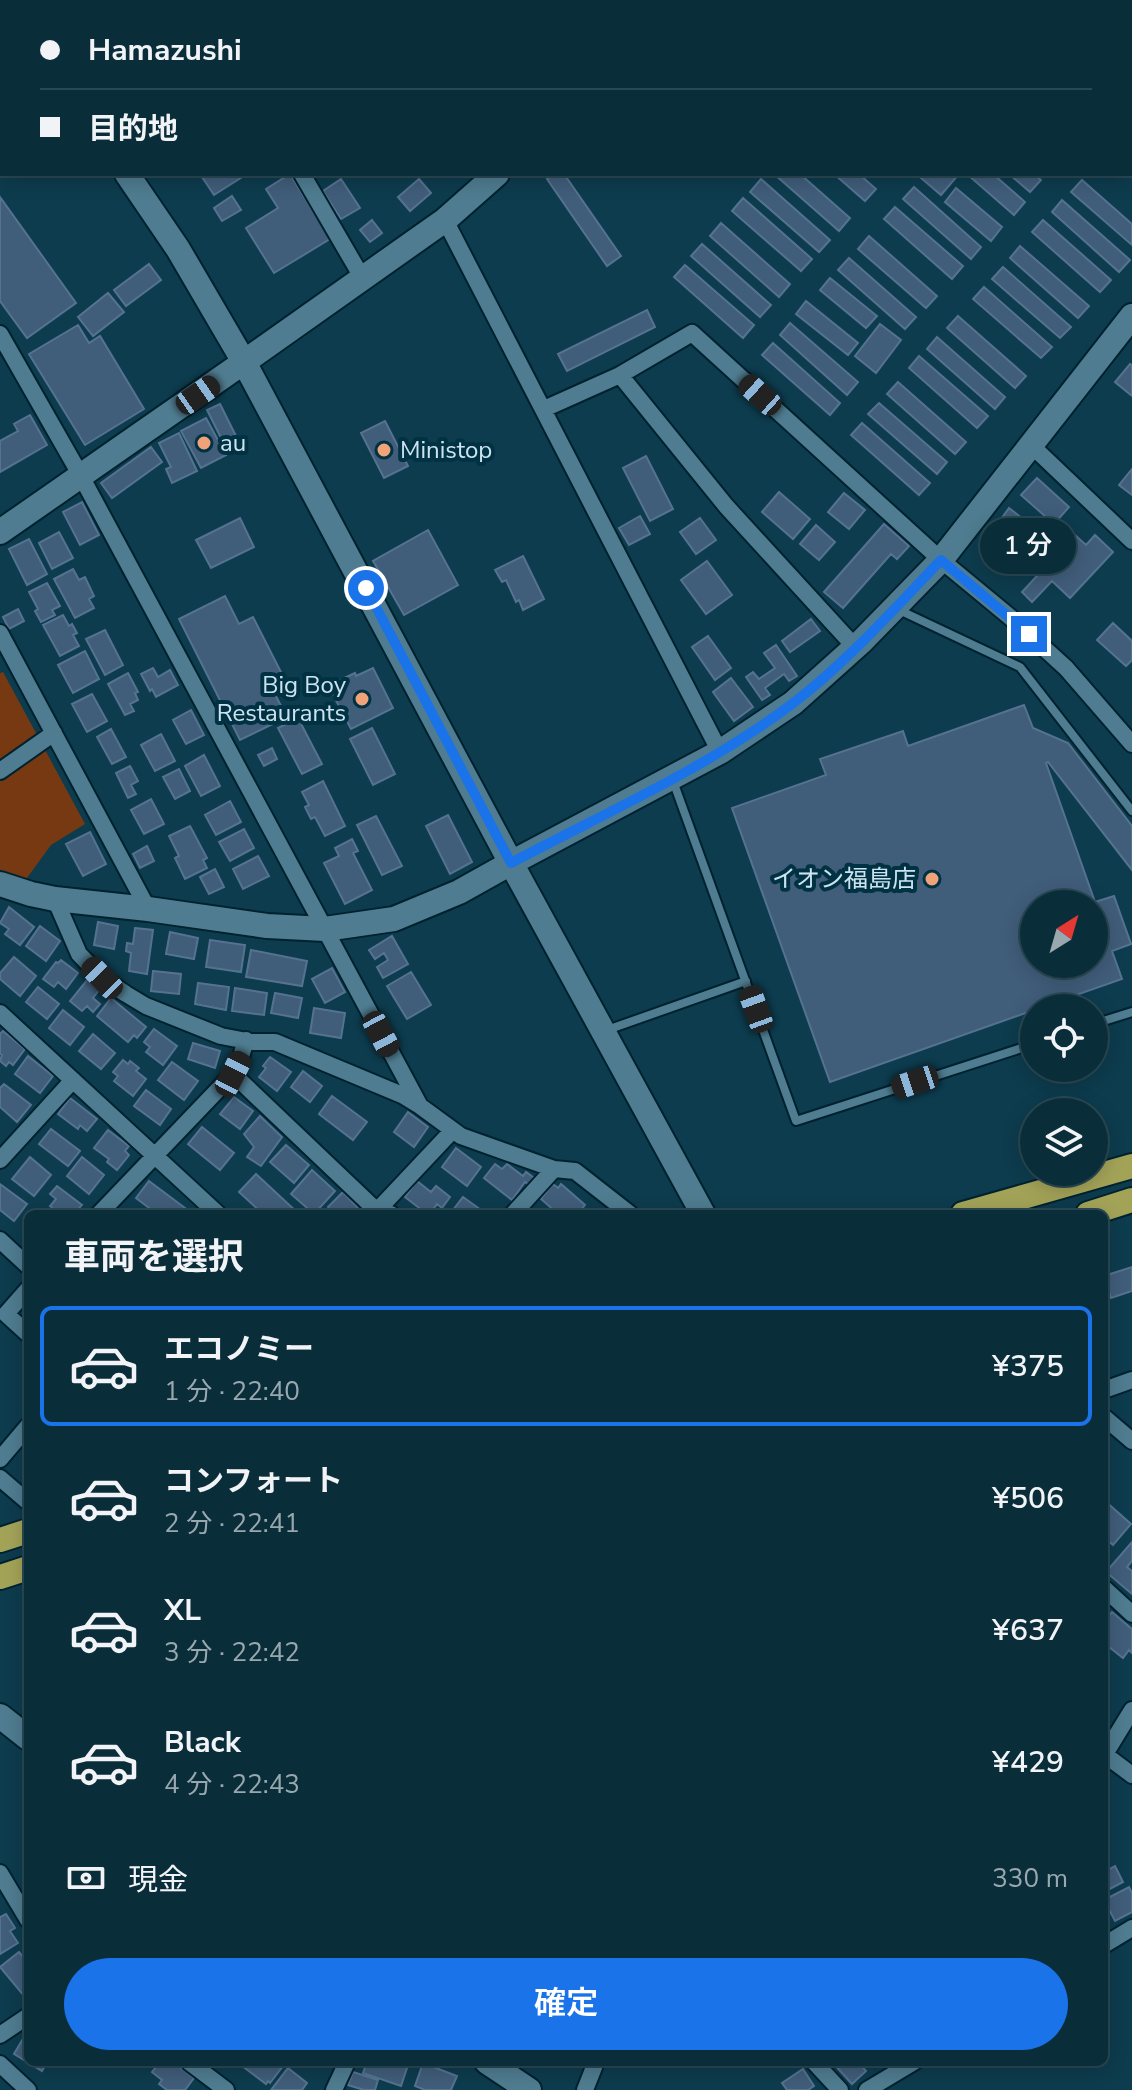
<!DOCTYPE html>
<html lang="ja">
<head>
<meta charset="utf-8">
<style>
	body { margin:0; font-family:"Nunito Sans","Noto Sans JP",sans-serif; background:#183945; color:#f1f3f6; height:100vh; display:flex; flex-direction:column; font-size:30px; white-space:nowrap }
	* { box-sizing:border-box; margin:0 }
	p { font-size:26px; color:#99a8af }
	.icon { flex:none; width:44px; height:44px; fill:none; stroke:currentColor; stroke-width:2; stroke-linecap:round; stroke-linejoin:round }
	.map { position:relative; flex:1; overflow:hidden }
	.panel { position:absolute; left:24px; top:1210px; width:1084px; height:856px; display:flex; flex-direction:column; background:#0a2d3a; border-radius:12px; box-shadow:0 4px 20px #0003,0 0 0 2px #2a4954 }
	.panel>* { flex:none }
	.guide { position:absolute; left:0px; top:0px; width:1132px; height:176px; box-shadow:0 4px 20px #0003,0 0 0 2px #2a4954; display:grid; align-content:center; height:176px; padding:0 40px; background:#0a2d3a }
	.needle { width:52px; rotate:37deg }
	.tools { position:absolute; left:1020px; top:890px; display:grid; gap:16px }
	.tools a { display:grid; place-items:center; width:88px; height:88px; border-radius:50%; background:#0a2d3a; box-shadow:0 4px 20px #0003,0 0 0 2px #2a4954; font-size:40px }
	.end { position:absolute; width:36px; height:36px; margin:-18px; border:10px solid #1a73e8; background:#fff; box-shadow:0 0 0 4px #fff }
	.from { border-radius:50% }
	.bubble { position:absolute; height:56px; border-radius:28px; background:#0a2d3a; box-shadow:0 4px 20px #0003,0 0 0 2px #2a4954; font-size:26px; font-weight:600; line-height:56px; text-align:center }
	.car { position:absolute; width:24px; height:48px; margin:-24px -12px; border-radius:10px; box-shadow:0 0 6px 2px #0007; background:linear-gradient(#222 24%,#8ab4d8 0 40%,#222 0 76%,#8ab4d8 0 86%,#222 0) }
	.guide b { display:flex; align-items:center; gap:28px; height:76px; font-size:30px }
	.guide b+b { border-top:2px solid #2a4954 }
	.guide i { width:20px; height:20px; background:#f1f3f6 }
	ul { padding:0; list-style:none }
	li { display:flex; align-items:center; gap:24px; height:120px; margin:0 16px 12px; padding:0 24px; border:4px solid transparent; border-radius:12px }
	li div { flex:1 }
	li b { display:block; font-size:30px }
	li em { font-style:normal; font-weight:600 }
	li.current { border-color:#1a73e8 }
	li>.icon { width:72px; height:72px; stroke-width:1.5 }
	h2 { padding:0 40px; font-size:36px; line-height:96px }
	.pay { display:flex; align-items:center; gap:20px; height:88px; padding:0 40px; font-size:30px }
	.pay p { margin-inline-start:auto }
	.button { display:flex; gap:16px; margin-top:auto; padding:16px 40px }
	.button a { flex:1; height:92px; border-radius:48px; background:#1a73e8; color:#fff; font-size:32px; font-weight:600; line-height:92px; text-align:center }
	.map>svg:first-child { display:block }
</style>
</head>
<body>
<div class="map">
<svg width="1132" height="2090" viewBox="0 0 1132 2090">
	<rect width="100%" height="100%" fill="#0d3c4e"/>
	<!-- green -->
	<path fill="#773911" d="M3,672L85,824L51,845L24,882L0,870V673Z"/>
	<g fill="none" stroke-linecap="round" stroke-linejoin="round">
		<!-- river -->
		<path stroke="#092029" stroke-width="34" d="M980,0L982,2
			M1130,143L1132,145"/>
	</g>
	<!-- building -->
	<path fill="#405d7a" stroke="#557390" stroke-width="2" fill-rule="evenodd" d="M200,174H247L214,195Z
		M290,174L330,239L274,273L246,228L278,208L266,189Z
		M554,174H564L621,256L607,266L547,179Z
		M774,174H800L850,218L839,231Z
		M834,174H859L876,189L865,201Z
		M925,174H959L941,195L921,178Z
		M969,174H993L1025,202L1014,215L968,175Z
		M1009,174H1034L1041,180L1030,192Z
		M341,179L360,208L341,219L323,191Z
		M419,179L431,193L410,211L398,197Z
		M761,179L830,240L819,252L750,192Z
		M1082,180L1132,224V245L1071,192Z
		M914,187L981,247L971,259L903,199Z
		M956,188L1002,227L991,241L945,202Z
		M232,196L241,210L222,221L214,208Z
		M0,197L76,303L27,338L0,301Z
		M743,198L812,259L801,271L732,211Z
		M1062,200L1130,260L1119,272L1052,212Z
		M895,207L963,266L952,279L884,219Z
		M372,220L382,233L370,242L360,230Z
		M1043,220L1111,280L1100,292L1032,232Z
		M721,223L790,284L779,297L710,236Z
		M869,236L937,296L926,308L858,249Z
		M702,244L771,305L760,317L691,256Z
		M1020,246L1089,306L1078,318L1010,258Z
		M849,258L916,317L905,329L838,270Z
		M149,264L161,280L126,306L114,290Z
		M685,265L754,325L743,338L674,277Z
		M1003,267L1071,327L1060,338L992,279Z
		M830,278L877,316L866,328L820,290Z
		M984,287L1052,347L1041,358L973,299Z
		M108,293L124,312L93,336L78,317Z
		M806,301L858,343L848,355L796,314Z
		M647,310L655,327L567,371L558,354Z
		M958,316L1026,376L1015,388L947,328Z
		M790,323L858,382L847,395L780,335Z
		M880,324L901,340L876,373L855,356Z
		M78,325L89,343L100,336L144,409L85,445L29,354Z
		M937,337L1005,397L995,409L927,349Z
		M773,343L840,403L830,415L762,355Z
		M919,356L988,416L977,428L909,368Z
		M1130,364L1132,365V396L1115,382Z
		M898,382L966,442L955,454L887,394Z
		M879,403L947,462L937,474L868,414Z
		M220,404L237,438L224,444L207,410Z
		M30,415L47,445L0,472V441L18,431L14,424Z
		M206,418L226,455L201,468L181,431Z
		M385,421L408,466L384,478L361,433Z
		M862,423L930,483L919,495L851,435Z
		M179,433L197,471L172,483L166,469L171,467L159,443Z
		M151,447L162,462L112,498L101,483Z
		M646,456L673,509L650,521L623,468Z
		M1132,469V495L1119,485Z
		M1037,478L1069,507L1054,524L1021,495Z
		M779,492L810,519L793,539L762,512Z
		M844,493L865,510L849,529L828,512Z
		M82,502L99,535L80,545L63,512Z
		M1009,508L1044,535L1026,560L991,533Z
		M640,516L650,534L629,545L619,528Z
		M240,518L254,547L211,568L196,540Z
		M700,518L716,540L696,554L680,532Z
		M884,524L909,546L897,559L891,554L843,608L824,592Z
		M816,525L835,542L819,560L800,544Z
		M428,530L458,585L404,615L373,561Z
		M59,532L73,558L52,569L39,543Z
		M1075,535L1086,545L1095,535L1113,552L1070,598L1052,581L1032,602L1022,592Z
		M29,539L47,574L27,585L9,549Z
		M523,556L544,599L523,610L519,600L516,602L506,580L502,582L495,570Z
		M707,561L732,595L706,614L681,580Z
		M73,569L79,580L85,577L94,596L89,599L94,608L75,618L54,579Z
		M47,583L60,606L52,610L55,615L41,622L35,611L38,609L29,592Z
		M225,596L239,624L253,617L284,678L270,685L287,717L240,740L179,619Z
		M18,609L24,621L9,629L3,617Z
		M63,615L69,626L72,624L77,633L73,635L79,646L60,656L43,625Z
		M811,619L820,631L790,652L782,641Z
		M1113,623L1132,641V660L1126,666L1097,640Z
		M105,630L123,665L105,675L86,639Z
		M708,636L731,668L715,680L692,647Z
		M776,645L797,676L789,681L784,674L765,688L770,695L762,700L746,677L753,672L759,679L775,668L764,653Z
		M85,651L99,679L73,693L58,665Z
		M153,668L158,677L170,670L178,685L156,697L152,689L150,691L141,674Z
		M373,668L393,708L351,729L330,689L340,684L338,681L355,673L356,676Z
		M128,673L138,692L135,693L138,700L130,704L134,711L125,715L108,684Z
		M731,678L753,707L734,721L713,692Z
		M92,694L107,721L87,732L72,704Z
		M1024,705L1033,728L1068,743L1132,826V870L1048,762L1046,763L1095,902L1114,896L1131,944L1112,951L1122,979L1039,1008H1034V1010L830,1082L732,808L826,775L820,759L903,731L908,746ZM1034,904H1094V964H1034Z
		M191,710L204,735L186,744L173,720Z
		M298,718L322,764L302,774L278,728Z
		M372,728L395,774L373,785L350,739Z
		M111,729L126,757L112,764L97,737Z
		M161,734L175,761L155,771L141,745Z
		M272,748L277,759L264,766L258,755Z
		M204,755L220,786L201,796L185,766Z
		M130,766L138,781L131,785L136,794L128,798L116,773Z
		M179,769L190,791L175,799L163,777Z
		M323,781L345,826L325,836L315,817L311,819L305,807L309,805L302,792Z
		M151,799L164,824L144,834L131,810Z
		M230,801L241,822L216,835L205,815Z
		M448,815L472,862L450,874L426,826Z
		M376,816L402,866L382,875L357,825Z
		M190,826L207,858L203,860L207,868L185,879L175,858L179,856L169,836Z
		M244,829L254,848L230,861L219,842Z
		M90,832L106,864L83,876L66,844Z
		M352,839L358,851L353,853L372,890L345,904L324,863L339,856L335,848Z
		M147,846L154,861L140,868L133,854Z
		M258,856L269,876L243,889L233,869Z
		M215,869L224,887L209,894L200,877Z
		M9,907L34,927L20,945L5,934L9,929L0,923Z
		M98,922L118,926L114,949L94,945Z
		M40,926L60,941L46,961L26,946Z
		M135,928L153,930L147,974L129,971L131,953L126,951L127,943L133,944Z
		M170,932L198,938L194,959L166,954Z
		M392,936L408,964L383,978L377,967L388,960L384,953L375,959L369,950Z
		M210,940L245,945L241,972L206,967Z
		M251,950L307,961L302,986L246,977Z
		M14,957L36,976L20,996L0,979V973Z
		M61,960L78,973L66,989L58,982L54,987L43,979L56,962L58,963Z
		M332,968L345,992L325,1003L312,979Z
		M153,971L181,974L179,994L151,991Z
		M411,972L431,1005L407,1019L387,986Z
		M88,979L100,989L93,998L100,1004L93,1012L87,1006L82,1011L70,1001Z
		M198,983L229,987L226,1010L195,1004Z
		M38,987L59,1004L47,1019L26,1002Z
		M235,988L267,993L264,1015L232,1011Z
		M275,993L302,998L298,1018L271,1013Z
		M111,998L146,1027L137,1038L134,1035L128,1042L97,1016Z
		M314,1008L345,1013L341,1038L310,1033Z
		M63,1010L84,1027L70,1045L49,1028Z
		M154,1029L177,1046L163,1065L146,1052L150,1047L144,1042Z
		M3,1031L25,1049L13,1065L9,1062L6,1066L0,1061L2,1055L0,1054V1034Z
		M93,1034L115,1053L101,1069L79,1051Z
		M193,1043L220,1051L215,1068L188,1059Z
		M28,1056L53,1076L40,1093L15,1074Z
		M270,1057L291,1072L277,1091L259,1077L266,1068L263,1066Z
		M123,1060L128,1064L130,1061L139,1068L136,1071L146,1079L133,1096L114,1081L118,1076L113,1072Z
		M172,1062L198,1081L184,1100L158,1080Z
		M303,1071L322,1086L310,1102L291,1087Z
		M4,1084L31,1105L17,1122L0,1107V1088Z
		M146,1090L171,1109L160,1125L134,1106Z
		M332,1096L367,1122L353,1140L319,1114Z
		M234,1097L253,1111L240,1129L220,1114Z
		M70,1098L97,1119L87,1131L80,1125L78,1129L58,1114Z
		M408,1112L428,1127L414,1147L394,1132Z
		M260,1116L282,1137L261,1166L247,1157L254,1147L244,1134Z
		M202,1127L234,1153L220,1170L188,1144Z
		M51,1129L80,1151L68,1166L39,1144Z
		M108,1130L129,1146L125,1151L129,1155L117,1170L107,1162L109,1159L94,1148Z
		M286,1145L309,1165L294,1183L270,1162Z
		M456,1148L481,1167L467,1186L442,1167Z
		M30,1157L51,1175L34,1196L12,1179Z
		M82,1157L104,1175L89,1194L67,1176Z
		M495,1164L502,1169L507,1164L523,1176L526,1172L534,1178L529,1185L525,1182L512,1200L484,1178Z
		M312,1170L335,1191L314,1214L291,1194Z
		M256,1174L299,1214H263L239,1192Z
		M149,1181L193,1214H157L136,1198Z
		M417,1181L431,1192L436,1186L450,1197L442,1208L437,1204L430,1214H427L405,1197Z
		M0,1184L27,1204L14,1221L0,1210Z
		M553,1184L558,1188L561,1184L585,1205L578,1214H558L541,1199Z
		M57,1186L82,1205L74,1214H67L64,1211L60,1214L50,1206L56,1199L50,1194Z
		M343,1192L361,1211L359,1214H335L328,1207Z
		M463,1197L481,1210L478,1214H450Z
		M1132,1267V1291L1111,1298L1104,1276Z
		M1104,1500L1131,1524L1113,1545L1104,1537L1106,1532L1104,1530Z
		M1132,1542V1561L1127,1567L1132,1571V1594L1106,1572Z
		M1112,1612L1132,1629V1653L1129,1650L1123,1658L1104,1643V1622Z
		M1115,1866L1123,1882L1104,1892V1872Z
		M1129,1887L1132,1893V1912L1115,1921L1104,1900Z
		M6,1914L15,1928L10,1931L18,1943L0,1954V1917Z
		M19,1952L28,1963V1993L24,1996L0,1967Z
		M24,2037L28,2040V2062H47L42,2071L14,2054Z
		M160,2062H173L194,2078L185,2090H167L159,2084L162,2080L152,2072Z
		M237,2062H277L283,2066L270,2083L268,2081L266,2084Z
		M367,2062H409L401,2086L363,2073Z
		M832,2062H858L866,2071L852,2084Z
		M423,2063L457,2076L451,2090H425L415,2086Z
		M288,2068L307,2083L302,2090H271Z
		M803,2069L814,2086L808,2090H787L782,2083Z
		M353,2072L378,2080L375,2090H364L348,2085Z"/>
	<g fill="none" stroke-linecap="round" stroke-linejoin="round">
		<!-- lane casing -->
		<g stroke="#00222f" stroke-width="12">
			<path id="lane" d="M899,610L1020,667L1132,811
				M673,781L796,1121L1034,1044
				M1094,1024L1132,1012
				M607,1030L746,981"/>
		</g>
		<!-- street casing -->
		<g stroke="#00222f" stroke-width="20">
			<path id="street" d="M183,0L185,2
				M358,0L360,2
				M1009,0L1011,2
				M473,2L475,0
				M1130,114L1132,116
				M302,174L363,279
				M445,220L720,752
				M0,334L81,476L420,1106
				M620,375L726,506L855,647
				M544,409L620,375L692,333L941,560L1010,617L1066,668L1132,744
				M1031,445L1132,541
				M0,633L148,909
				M0,771L54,733
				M55,899L79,954L102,978L126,994L146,1006L221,1036L252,1042H275L402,1095L420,1106L461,1136L554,1169L575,1171L630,1214
				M0,1013L218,1214
				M233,1074L240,1060L246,1040
				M0,1160L73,1080
				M99,1214L233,1074L377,1211L391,1214
				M374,1214L453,1130
				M513,1214L554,1169
				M0,1240L28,1266
				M28,1289L6,1314L28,1334
				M1104,1390L1132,1380
				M1104,1417L1132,1441
				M0,1459L28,1426
				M0,1478L28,1502
				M1104,1588L1132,1614
				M1104,1754L1132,1775
				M1105,1754L1132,1710
				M0,1873L28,1920
				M1104,1945L1132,1928
				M0,2035L28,2016
				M189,2062L226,2090
				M814,2062L840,2090
				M0,2064L28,2090
				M334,2090L347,2062
				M585,2090L596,2062
				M867,2090L914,2062"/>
		</g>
		<!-- secondary casing -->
		<g stroke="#00222f" stroke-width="28">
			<path id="secondary" d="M675,2L677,0
				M0,3L2,6
				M127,174L178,249L244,362L511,863L703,1214
				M0,532L244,362L445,220L497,174
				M0,884L31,894L55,899L148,909L267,926L325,929L394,919L459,892L511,863L720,752L793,703L861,642L941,560L1132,316
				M0,1716L28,1738
				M487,2062L529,2090"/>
		</g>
		<!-- highway casing -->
		<g stroke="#00222f" stroke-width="28">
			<path id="highway" d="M963,1214L1132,1166
				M1088,1214L1132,1200
				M0,1540L28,1531
				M0,1577L28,1568"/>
		</g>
		<!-- lane -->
		<use href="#lane" stroke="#4f7c90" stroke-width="8"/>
		<!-- street -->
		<use href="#street" stroke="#4f7c90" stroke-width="16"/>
		<!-- secondary -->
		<use href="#secondary" stroke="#4f7c90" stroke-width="24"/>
		<!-- highway -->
		<use href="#highway" stroke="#a3a358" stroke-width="24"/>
	</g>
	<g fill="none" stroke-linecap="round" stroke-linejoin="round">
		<!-- route -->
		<path stroke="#1a73e8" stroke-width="10" d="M366,588L511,863C605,813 707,768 792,704C847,662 894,609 941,560L1029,634"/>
	</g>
	<!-- markers -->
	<g fill="#f0a279" stroke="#003243" stroke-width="3">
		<circle cx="204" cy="443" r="8"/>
		<circle cx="384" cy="450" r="8"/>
		<circle cx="362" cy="699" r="8"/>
		<circle cx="932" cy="879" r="8"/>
	</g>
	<g text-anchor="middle" stroke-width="8" stroke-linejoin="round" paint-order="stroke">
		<!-- poi labels -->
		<g font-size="24" fill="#cde4f0" stroke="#003243" text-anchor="start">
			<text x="220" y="451">au</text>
			<text x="400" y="458">Ministop</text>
			<text x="346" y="693" text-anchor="end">Big Boy<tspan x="346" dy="28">Restaurants</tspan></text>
			<text x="916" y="887" text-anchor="end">イオン福島店</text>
		</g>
	</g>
</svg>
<div class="tools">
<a><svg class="needle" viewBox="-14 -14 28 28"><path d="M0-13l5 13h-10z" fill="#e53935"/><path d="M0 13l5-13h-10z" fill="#99a8af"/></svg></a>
<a><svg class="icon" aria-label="locate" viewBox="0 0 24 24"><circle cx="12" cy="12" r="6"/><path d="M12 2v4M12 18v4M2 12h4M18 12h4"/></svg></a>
<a><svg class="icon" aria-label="layers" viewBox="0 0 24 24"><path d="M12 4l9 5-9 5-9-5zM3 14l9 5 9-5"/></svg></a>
</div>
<i class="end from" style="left:366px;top:588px"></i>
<i class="end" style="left:1029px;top:634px"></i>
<div class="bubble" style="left:980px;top:518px;width:96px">1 分</div>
<i class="car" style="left:198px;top:395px;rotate:55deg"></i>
<i class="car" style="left:760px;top:395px;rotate:312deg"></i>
<i class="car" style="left:102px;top:978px;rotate:316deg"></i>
<i class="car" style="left:756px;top:1009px;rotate:340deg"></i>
<i class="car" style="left:381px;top:1034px;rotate:152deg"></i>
<i class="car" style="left:233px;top:1074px;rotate:27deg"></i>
<i class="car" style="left:915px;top:1082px;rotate:252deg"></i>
<div class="guide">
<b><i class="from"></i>Hamazushi</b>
<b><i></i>目的地</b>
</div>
<section class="panel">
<h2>車両を選択</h2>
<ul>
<li class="current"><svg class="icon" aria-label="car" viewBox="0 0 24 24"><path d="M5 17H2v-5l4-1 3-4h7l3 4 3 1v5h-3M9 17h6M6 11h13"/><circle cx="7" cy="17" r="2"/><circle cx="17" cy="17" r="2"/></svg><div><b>エコノミー</b><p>1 分 · 22:40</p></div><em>¥375</em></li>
<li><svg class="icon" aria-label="car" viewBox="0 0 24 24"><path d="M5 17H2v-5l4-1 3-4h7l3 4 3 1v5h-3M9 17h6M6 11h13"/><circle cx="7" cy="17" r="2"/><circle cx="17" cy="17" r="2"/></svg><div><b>コンフォート</b><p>2 分 · 22:41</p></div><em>¥506</em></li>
<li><svg class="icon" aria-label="car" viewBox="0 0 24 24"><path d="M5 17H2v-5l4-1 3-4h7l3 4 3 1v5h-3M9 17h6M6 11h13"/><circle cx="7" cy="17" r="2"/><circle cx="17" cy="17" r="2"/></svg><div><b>XL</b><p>3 分 · 22:42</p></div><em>¥637</em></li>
<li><svg class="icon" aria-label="car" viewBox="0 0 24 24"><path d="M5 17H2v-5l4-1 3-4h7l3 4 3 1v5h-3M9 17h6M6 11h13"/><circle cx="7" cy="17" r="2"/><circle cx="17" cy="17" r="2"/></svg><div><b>Black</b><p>4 分 · 22:43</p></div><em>¥429</em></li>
</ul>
<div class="pay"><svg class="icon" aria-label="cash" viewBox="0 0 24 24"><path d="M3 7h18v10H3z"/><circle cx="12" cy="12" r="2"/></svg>現金<p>330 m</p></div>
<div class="button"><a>確定</a></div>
</section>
</div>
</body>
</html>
